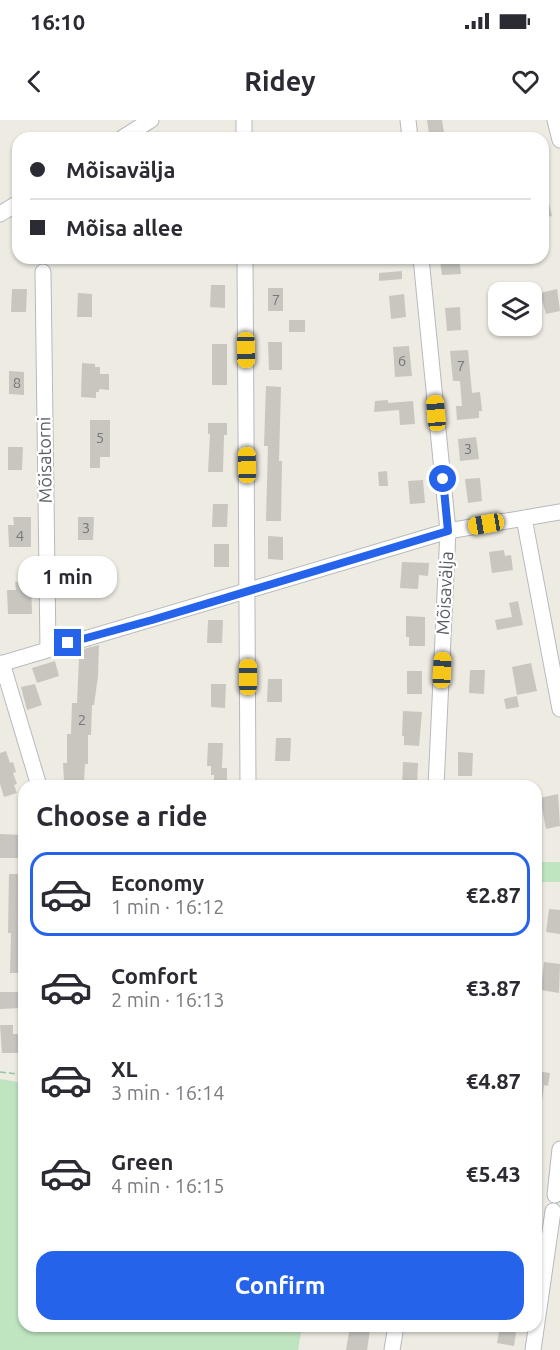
<!DOCTYPE html>
<html lang="en">
<head>
<meta charset="utf-8">
<style>
	body { margin:0; font-family:Ubuntu,sans-serif; background:#f7f7f7; color:#2b2b33; height:100vh; display:flex; flex-direction:column; font-size:22px; white-space:nowrap }
	* { box-sizing:border-box; margin:0 }
	p { font-size:20px; color:#7c7c81 }
	.icon { flex:none; width:33px; height:33px; fill:none; stroke:currentColor; stroke-width:2; stroke-linecap:round; stroke-linejoin:round }
	.map { position:relative; flex:1; overflow:hidden }
	.details { position:absolute; left:18px; top:660px; width:524px; height:552px; display:flex; flex-direction:column; background:#fff; border-radius:18px; box-shadow:0 2px 4px #0004 }
	.details>* { flex:none }
	.hud { position:absolute; left:12px; top:12px; width:537px; height:132px; border-radius:18px; box-shadow:0 2px 4px #0004; display:grid; align-content:center; height:132px; padding:0 18px; background:#fff }
	.fabs { position:absolute; left:488px; top:162px; display:grid; gap:12px }
	.fabs a { display:grid; place-items:center; width:54px; height:54px; border-radius:12px; background:#fff; box-shadow:0 2px 4px #0004; font-size:30px }
	.end { position:absolute; width:27px; height:27px; margin:-14px; border:8px solid #2563eb; background:#fff; box-shadow:0 0 0 3px #fff }
	.from { border-radius:50% }
	.bubble { position:absolute; height:42px; border-radius:18px; background:#fff; box-shadow:0 2px 4px #0004; font-size:20px; font-weight:700; line-height:42px; text-align:center }
	.car { position:absolute; width:18px; height:36px; margin:-18px -9px; border-radius:8px; box-shadow:0 0 4px 2px #0007; background:linear-gradient(#f5c518 24%,#345 0 40%,#f5c518 0 76%,#345 0 86%,#f5c518 0) }
	.hud b { display:flex; align-items:center; gap:21px; height:57px; font-size:22px }
	.hud b+b { border-top:2px solid #e1e1e2 }
	.hud i { width:15px; height:15px; background:#2b2b33 }
	ul { padding:0; list-style:none }
	li { display:flex; align-items:center; gap:18px; height:84px; margin:0 12px 9px; padding:0 6px; border:3px solid transparent; border-radius:18px }
	li div { flex:1 }
	li b { display:block; font-size:22px }
	li em { font-style:normal; font-weight:700 }
	li.current { border-color:#2563eb }
	li>.icon { width:54px; height:54px; stroke-width:1.5 }
	h2 { padding:0 18px; font-size:27px; line-height:72px }
	.primary-button { display:flex; gap:12px; margin-top:auto; padding:12px 18px }
	.primary-button a { flex:1; height:69px; border-radius:18px; background:#2563eb; color:#fff; font-size:24px; font-weight:700; line-height:69px; text-align:center }
	.status { display:flex; justify-content:space-between; align-items:center; height:42px; padding:0 30px; background:#fff; direction:ltr }
	.status svg { height:16px; fill:currentColor }
	header { display:flex; justify-content:space-between; align-items:center; height:78px; padding:0 18px; background:#fff; font-size:27px; font-weight:700 }
	.map>svg:first-child { display:block }
</style>
</head>
<body>
<div class="status"><b>16:10</b><svg viewBox="0 0 49 12"><path d="M0 12V9h3v3zM5 12V6h3v6zM10 12V3h3v9zM15 12V0h3v12zM26 1h20v11H26zM47 4h2v5h-2z"/></svg></div>
<header><svg class="icon" aria-label="back" viewBox="0 0 24 24"><path d="M15 5l-7 7 7 7"/></svg>Ridey<svg class="icon" aria-label="heart" viewBox="0 0 24 24"><path d="M12 20l-8-8c-3-5 5-10 8-4 3-6 11-1 8 4z"/></svg></header>
<div class="map">
<svg width="560" height="1230" viewBox="0 0 560 1230">
	<rect width="100%" height="100%" fill="#edebe2"/>
	<!-- green -->
	<path fill="#bee5c0" d="M536,742H560V762H536Z
		M0,959L24,963V1206H302L298,1230H0Z"/>
	<!-- building -->
	<path fill="#c8c6bf" d="M427,0H442L444,12L429,14Z
		M546,71L552,96L543,98V72Z
		M459,138L461,154L442,155L440,140Z
		M402,151V159L379,161V153Z
		M211,165H225V188L210,187Z
		M268,168H283V191H268Z
		M12,169H27L26,192H11Z
		M557,169L560,191L546,194L540,173Z
		M78,173L92,174V197H77Z
		M404,174L406,197L391,199L389,176Z
		M460,187L461,210L447,211L445,188Z
		M289,200H305V212H289Z
		M268,222H282V250H269Z
		M212,224H227V265H212Z
		M409,226L412,256L395,257L393,227Z
		M468,230L472,273L480,272L482,291H479V298L457,300L456,286H462L460,261H453L450,231Z
		M82,243L95,244V247H100V254H109V270L99,269V272H96V278L81,277Z
		M9,251L24,252V275L9,274Z
		M266,266L281,267L279,341H282L281,401H266L268,326H264Z
		M388,280V283L413,281L415,304L400,305L399,290L374,292L375,281Z
		M90,300H110V337H100V348H90Z
		M208,303H227V315H224L223,352H208L210,314H208Z
		M476,317L479,339L460,341L458,319Z
		M8,327H23L22,350H8Z
		M387,351L388,366H379L378,352Z
		M480,358L482,381L468,383L465,359Z
		M423,360L425,383L410,384L408,361Z
		M213,384H228L227,407H212Z
		M13,397H31V427H9L8,405H14Z
		M78,397H94L93,420H78Z
		M268,416L283,417V440L268,439Z
		M214,424H229V447H214Z
		M504,430L505,436L511,435L513,450L492,453L489,432Z
		M402,442L429,443L428,456L419,455L418,469L400,468Z
		M80,454L95,455L94,478L79,477Z
		M31,461L32,494H8L7,470H16L15,462Z
		M518,481L523,505L497,510L495,500L512,497L509,483Z
		M406,496L425,497V526H409V517H406Z
		M208,500H223L222,523H207Z
		M99,525L98,556L94,585H92L91,615H88V644H85L84,661H64L63,643H67V614H71L72,583H77L79,538H82L80,530Z
		M55,541L59,556L37,563L32,548Z
		M531,543L537,571L517,575L512,547Z
		M470,550H485L484,574L469,573Z
		M407,551H422V574H407Z
		M268,559H282V582H267Z
		M35,564L42,585L27,590L21,567Z
		M211,564H226L225,588L211,587Z
		M517,576L519,587L506,589L504,579Z
		M403,591L422,592L419,626L404,625V616H402Z
		M276,618H291L290,641H275Z
		M208,623H223L222,648H227V663H214V655H211V646H207Z
		M6,631L10,643L13,642L16,652L13,653L17,664L14,665L17,673L4,677L0,664V633Z
		M458,632L473,633L472,656H458Z
		M403,642L418,643L417,666H402Z
		M558,674L560,706L546,709L540,678Z
		M0,714L24,715V738H0Z
		M9,754H23L24,853H10L11,813H8Z
		M549,789L560,790V814L546,812Z
		M544,842L560,844L559,873L541,870Z
		M0,872H24L21,888L0,889Z
		M0,905H13V914H24V933H2Z
		M536,951L550,953L548,966L544,965L541,990L536,989Z
		M350,1206L370,1210L367,1230H346Z
		M500,1206H517L514,1226L497,1223Z"/>
	<g fill="none" stroke-linecap="round" stroke-linejoin="round">
		<!-- minor casing -->
		<g stroke="#b7b9be" stroke-width="17">
			<path id="minor" d="M408,0L410,18
				M555,0L560,20
				M244,2V18
				M122,18L151,0
				M0,94L18,83
				M245,138L248,666
				M421,138L448,411L436,666
				M43,152L48,529
				M524,398L560,589
				M2,543L39,666
				M0,544L448,411L560,392
				M555,1075L560,1029
				M392,1230L396,1206
				M533,1230L553,1091"/>
		</g>
		<!-- path -->
		<path stroke="#97c5a7" stroke-width="1.5" stroke-dasharray="6 3" stroke-linecap="butt" d="M0,952L24,955
			M536,1075L542,1077"/>
		<!-- minor -->
		<use href="#minor" stroke="#fff" stroke-width="15"/>
	</g>
	<g fill="none" stroke-linecap="round" stroke-linejoin="round">
		<!-- route -->
		<path stroke="#2563eb" stroke-width="8" d="M68,523L152,500L448,411L443,359"/>
	</g>
	<g text-anchor="middle" stroke-width="4.5" stroke-linejoin="round" paint-order="stroke">
		<!-- number labels -->
		<g font-size="15" fill="#76787a">
			<text x="276" y="185">7</text>
			<text x="402" y="246">6</text>
			<text x="461" y="251">7</text>
			<text x="17" y="268">8</text>
			<text x="100" y="323">5</text>
			<text x="468" y="334">3</text>
			<text x="86" y="413">3</text>
			<text x="20" y="421">4</text>
			<text x="82" y="605">2</text>
		</g>
		<!-- street labels -->
		<g font-size="18" fill="#5a5e63" stroke="#fff">
			<text transform="translate(45 340) rotate(-91)" y="6">Mõisatorni</text>
			<text transform="translate(445 473) rotate(-87)" y="6">Mõisavälja</text>
		</g>
	</g>
</svg>
<div class="fabs">
<a><svg class="icon" aria-label="layers" viewBox="0 0 24 24"><path d="M12 4l9 5-9 5-9-5zM3 14l9 5 9-5"/></svg></a>
</div>
<i class="end from" style="left:443px;top:359px"></i>
<i class="end" style="left:68px;top:523px"></i>
<div class="bubble" style="left:18px;top:436px;width:99px">1 min</div>
<i class="car" style="left:246px;top:230px;rotate:179deg"></i>
<i class="car" style="left:436px;top:293px;rotate:355deg"></i>
<i class="car" style="left:247px;top:345px;rotate:359deg"></i>
<i class="car" style="left:486px;top:404px;rotate:260deg"></i>
<i class="car" style="left:442px;top:550px;rotate:3deg"></i>
<i class="car" style="left:248px;top:557px;rotate:0deg"></i>
<div class="hud">
<b><i class="from"></i>Mõisavälja</b>
<b><i></i>Mõisa allee</b>
</div>
<section class="details">
<h2>Choose a ride</h2>
<ul>
<li class="current"><svg class="icon" aria-label="car" viewBox="0 0 24 24"><path d="M5 17H2v-5l4-1 3-4h7l3 4 3 1v5h-3M9 17h6M6 11h13"/><circle cx="7" cy="17" r="2"/><circle cx="17" cy="17" r="2"/></svg><div><b>Economy</b><p>1 min · 16:12</p></div><em>€2.87</em></li>
<li><svg class="icon" aria-label="car" viewBox="0 0 24 24"><path d="M5 17H2v-5l4-1 3-4h7l3 4 3 1v5h-3M9 17h6M6 11h13"/><circle cx="7" cy="17" r="2"/><circle cx="17" cy="17" r="2"/></svg><div><b>Comfort</b><p>2 min · 16:13</p></div><em>€3.87</em></li>
<li><svg class="icon" aria-label="car" viewBox="0 0 24 24"><path d="M5 17H2v-5l4-1 3-4h7l3 4 3 1v5h-3M9 17h6M6 11h13"/><circle cx="7" cy="17" r="2"/><circle cx="17" cy="17" r="2"/></svg><div><b>XL</b><p>3 min · 16:14</p></div><em>€4.87</em></li>
<li><svg class="icon" aria-label="car" viewBox="0 0 24 24"><path d="M5 17H2v-5l4-1 3-4h7l3 4 3 1v5h-3M9 17h6M6 11h13"/><circle cx="7" cy="17" r="2"/><circle cx="17" cy="17" r="2"/></svg><div><b>Green</b><p>4 min · 16:15</p></div><em>€5.43</em></li>
</ul>
<div class="primary-button"><a>Confirm</a></div>
</section>
</div>
</body>
</html>
